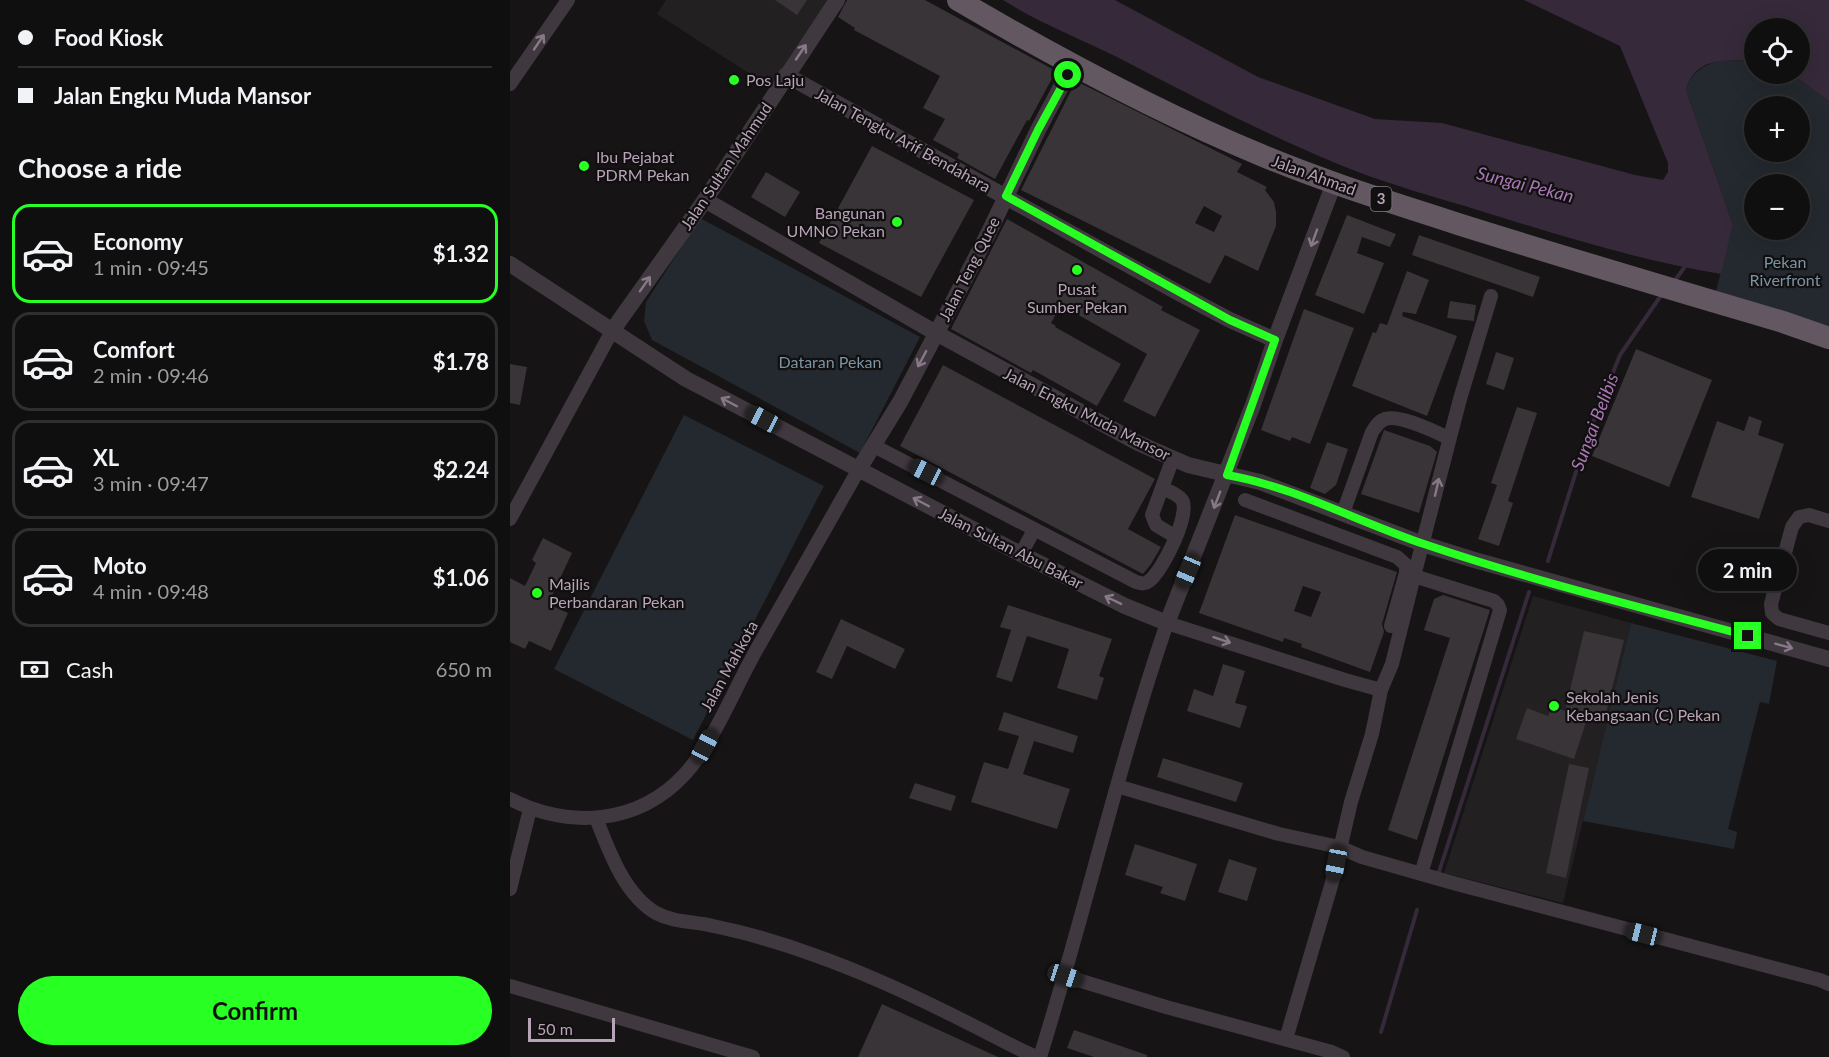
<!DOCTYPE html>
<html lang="en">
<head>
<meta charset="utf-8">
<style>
	body { margin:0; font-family:Lato,sans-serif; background:#191819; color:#f1f3f6; height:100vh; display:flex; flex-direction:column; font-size:22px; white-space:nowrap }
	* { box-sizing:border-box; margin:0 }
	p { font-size:20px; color:#9c9c9f }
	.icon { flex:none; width:33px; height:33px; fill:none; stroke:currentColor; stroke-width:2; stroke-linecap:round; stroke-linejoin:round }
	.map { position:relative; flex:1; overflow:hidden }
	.details { display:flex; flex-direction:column; background:#100f10; width:510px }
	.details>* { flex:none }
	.hud { display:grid; align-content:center; height:132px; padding:0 18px; background:#100f10 }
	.buttons { position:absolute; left:1234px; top:18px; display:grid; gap:12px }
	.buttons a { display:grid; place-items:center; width:66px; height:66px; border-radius:50%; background:#100f10; box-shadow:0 6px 24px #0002,0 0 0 2px #302f30; font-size:30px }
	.scale { position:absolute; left:18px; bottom:15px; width:87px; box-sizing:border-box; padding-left:6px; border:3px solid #b7a4b7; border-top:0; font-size:16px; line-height:21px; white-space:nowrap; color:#b7a4b7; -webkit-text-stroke:4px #110f10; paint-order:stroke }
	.end { position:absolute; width:27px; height:27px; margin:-14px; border:8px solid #28ff22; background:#111; box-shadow:0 0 0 3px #111 }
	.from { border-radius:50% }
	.bubble { position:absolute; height:42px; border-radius:21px; background:#100f10; box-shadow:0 6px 24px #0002,0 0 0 2px #302f30; font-size:20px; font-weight:700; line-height:42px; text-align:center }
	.car { position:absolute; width:18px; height:36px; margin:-18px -9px; border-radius:8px; box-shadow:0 0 4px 2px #0007; background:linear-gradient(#222 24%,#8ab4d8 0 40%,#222 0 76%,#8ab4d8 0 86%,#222 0) }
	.hud b { display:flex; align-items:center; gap:21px; height:57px; font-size:22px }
	.hud b+b { border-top:2px solid #302f30 }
	.hud i { width:15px; height:15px; background:#f1f3f6 }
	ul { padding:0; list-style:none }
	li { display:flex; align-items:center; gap:18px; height:99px; margin:0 12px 9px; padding:0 6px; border:3px solid #302f30; border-radius:18px }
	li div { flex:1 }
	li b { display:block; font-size:22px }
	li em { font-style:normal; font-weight:700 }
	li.current { border-color:#28ff22 }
	li>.icon { width:54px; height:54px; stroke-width:1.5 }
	h2 { padding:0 18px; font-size:27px; line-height:72px }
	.pay { display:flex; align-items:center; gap:15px; height:66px; padding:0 18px; font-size:22px }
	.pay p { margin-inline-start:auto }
	.action { display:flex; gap:12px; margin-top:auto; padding:12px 18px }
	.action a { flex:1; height:69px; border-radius:36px; background:#28ff22; color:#111; font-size:24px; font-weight:700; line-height:69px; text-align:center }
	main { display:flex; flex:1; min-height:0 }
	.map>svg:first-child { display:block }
</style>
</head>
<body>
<main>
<section class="details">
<div class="hud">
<b><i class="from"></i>Food Kiosk</b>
<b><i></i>Jalan Engku Muda Mansor</b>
</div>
<h2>Choose a ride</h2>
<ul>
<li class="current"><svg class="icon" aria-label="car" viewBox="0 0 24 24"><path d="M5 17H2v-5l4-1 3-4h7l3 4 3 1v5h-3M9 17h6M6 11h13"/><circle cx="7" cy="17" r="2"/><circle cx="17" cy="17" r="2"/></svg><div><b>Economy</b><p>1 min · 09:45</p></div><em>$1.32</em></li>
<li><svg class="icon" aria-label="car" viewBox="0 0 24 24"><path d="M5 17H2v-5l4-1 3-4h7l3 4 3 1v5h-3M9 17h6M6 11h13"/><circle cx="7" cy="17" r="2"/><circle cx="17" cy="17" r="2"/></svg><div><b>Comfort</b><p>2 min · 09:46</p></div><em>$1.78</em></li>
<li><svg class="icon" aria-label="car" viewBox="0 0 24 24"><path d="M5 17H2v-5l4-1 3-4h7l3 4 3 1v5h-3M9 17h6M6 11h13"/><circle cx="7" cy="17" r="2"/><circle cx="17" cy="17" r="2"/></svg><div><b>XL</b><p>3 min · 09:47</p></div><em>$2.24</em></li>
<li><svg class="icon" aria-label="car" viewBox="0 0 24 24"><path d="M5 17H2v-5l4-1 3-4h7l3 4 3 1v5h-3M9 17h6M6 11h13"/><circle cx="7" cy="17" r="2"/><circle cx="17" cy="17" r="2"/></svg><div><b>Moto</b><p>4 min · 09:48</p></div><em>$1.06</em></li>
</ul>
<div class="pay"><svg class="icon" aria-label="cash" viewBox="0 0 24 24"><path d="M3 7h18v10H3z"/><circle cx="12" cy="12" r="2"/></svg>Cash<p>650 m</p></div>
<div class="action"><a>Confirm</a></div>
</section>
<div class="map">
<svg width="1319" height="1057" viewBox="0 0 1319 1057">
	<rect width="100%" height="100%" fill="#161415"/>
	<!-- built -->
	<path fill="#232022" d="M156,0H318L260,87L147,14Z
		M1023,596L1121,623L1053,903L934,873Z"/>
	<!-- green -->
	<path fill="#23292e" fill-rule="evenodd" d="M1214,60L1245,61V74H1281L1319,101V327L1205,295L1223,225L1176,90C1182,71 1196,63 1214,60ZM1245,106H1290V152H1245ZM1245,184H1290V230H1245Z
		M190,218L410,337L350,453L142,340L134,321L136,302Z
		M174,415L314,486L183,740L44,669Z
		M1121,623L1267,661L1259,704L1250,702L1218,829L1227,832L1224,849L1073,821Z"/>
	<!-- water -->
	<path fill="#36293a" d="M493,0H605L748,77L865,119L932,123L1125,175L1153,180L1158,172V163L1110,46L1014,0H1319V101L1281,74H1290V28H1245V61C1216,60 1186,56 1176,90L1223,225L1211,274C1131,261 1052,236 974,212C923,196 872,183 823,162C749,131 678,94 607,57C569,38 529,23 493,0Z"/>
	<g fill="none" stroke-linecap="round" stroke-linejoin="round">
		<!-- stream -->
		<path stroke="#36293a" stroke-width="4" d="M1166,279L1176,265
			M1038,561L1076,440L1110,355L1152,294
			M929,872L1019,592
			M871,1032L907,910"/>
	</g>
	<!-- building -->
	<path fill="#383437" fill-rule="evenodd" d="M265,0H297L287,15Z
		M337,0H415L546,71L519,121L517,120L485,179L447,158L449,154L423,140L435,119L413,108L430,76L344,30L345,28L328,17Z
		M566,81L732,164L727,172L757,187L755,190L764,202L766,212V226L748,271L715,255L700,284L511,190ZM694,206L712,216L704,232L685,223Z
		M362,146L464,200L411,297L309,243Z
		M256,172L290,192L275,217L241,197Z
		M837,215L886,234L880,247L852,237L847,253L874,263L854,314L805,295Z
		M497,219L653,307L651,310L690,330L645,417L613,401L637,354L551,305L541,323L546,326L545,327L611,364L587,406L523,370L521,373L441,329Z
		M909,235L1030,277L1023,297L902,255Z
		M897,271L919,280L906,314L893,312L892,316L947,336L917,416L842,386L862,334L863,332L866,333L870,323L877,325Z
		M940,301L966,305L964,321L937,318Z
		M794,309L844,328L800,444L782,437L780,441L751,430Z
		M1126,349L1202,380L1159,487L1082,456Z
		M986,352L1004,358L994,390L976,384Z
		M0,364L17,367L10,405L0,403Z
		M433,365L645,479L618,529L651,547L641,564L633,574L390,446Z
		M1007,407L1027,413L998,501L1003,503L989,546L968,539L987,485L981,483Z
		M1239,416L1252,421L1248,435L1274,444L1249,519L1181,497L1207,421L1234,431Z
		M874,430L920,446L927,452L909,513L851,494Z
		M817,442L838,449L826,485L815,494L800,488Z
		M725,515L887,572L872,624L874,632L860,672L791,647L792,644L774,638L773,642L689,613ZM793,586L811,592L801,617L784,611Z
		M33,538L62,553L38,604L58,613L41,651L19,641L15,649L0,642V578L15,586L26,563L22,560Z
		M933,595L980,610L907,840L878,830L940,638L914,630L924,599Z
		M498,605L602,639L589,676L594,678L587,700L547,688L559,649L517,636L502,682L486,677L501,630L490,627Z
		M331,619L395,649L385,669L337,646L322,679L306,672Z
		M1074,631L1114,640L1095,717L1079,713L1064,759L1006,739L1017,708L1038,716L1042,706L1055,711Z
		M713,664L735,671L725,703L737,706L730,728L677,711L684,689L703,696Z
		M494,712L568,736L563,753L524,741L513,774L560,789L547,829L461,802L474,762L498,769L509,736L488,730Z
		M653,758L733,783L726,802L647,777Z
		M1059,764L1079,768L1056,878L1036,873Z
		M405,783L446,796L441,811L399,798Z
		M625,844L687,864L675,901L650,893L653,887L615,875Z
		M719,859L747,868L737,901L708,892Z
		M372,1004L488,1057H348Z
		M564,1030L637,1055V1057H584L557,1048Z"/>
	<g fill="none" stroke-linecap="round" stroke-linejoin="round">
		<!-- minor -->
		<path stroke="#40383f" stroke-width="14" d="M0,84L58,0
			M364,446L626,582C631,583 634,585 639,581C652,572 681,514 672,500C668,494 658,491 652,488
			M663,458L642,515L646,525L666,537
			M735,500L887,557L896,565V573L881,626
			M833,513L862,432C866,426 869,421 875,419C890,414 925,432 939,438
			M0,519L102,331
			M1319,521L1299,515L1289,517L1282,527L1261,604L1262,613L1269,619L1319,633
			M511,554L524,530
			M904,576L984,601L988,605L990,610L911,874
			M607,786L769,834L829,847L852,857L943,883L1310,980L1319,984
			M0,799C59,829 128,825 175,774C204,742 226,685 248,647C281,588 315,529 349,469
			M86,818C99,851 114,894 146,913C165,923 183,921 203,926C238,933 271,943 304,955C358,974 411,999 462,1025C484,1036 505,1048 527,1057
			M0,889L20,809
			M555,976L656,1007L822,1052L833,1057
			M0,986L243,1057
			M776,1039L823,879L841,802L862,734L871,690L882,664L904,576L950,399L981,296
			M530,1057C575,913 608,766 657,623L835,680L871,690"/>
		<!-- tertiary -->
		<path stroke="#40383f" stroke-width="16" d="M276,75L667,292L720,320L765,340
			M195,200L426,333L628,443L678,465L750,482L913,544L961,559L1319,659
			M0,264L176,379L501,549L615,606L657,623L743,405L765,340L824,183
			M102,331L195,200L327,0
			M349,469L390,402L445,298L479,232L528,130L563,64"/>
		<!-- trunk -->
		<path stroke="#635862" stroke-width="22" d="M448,0C545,57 647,112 751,155C815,182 881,202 948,224C1056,258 1165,290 1273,322L1319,338"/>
	</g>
	<!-- one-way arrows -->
	<defs><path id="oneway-shaft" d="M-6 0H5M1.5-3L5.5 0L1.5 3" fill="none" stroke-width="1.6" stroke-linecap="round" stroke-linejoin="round" transform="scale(1.5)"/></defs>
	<g stroke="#877987">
		<use href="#oneway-shaft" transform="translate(29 42) rotate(-56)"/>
		<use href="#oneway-shaft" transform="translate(291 52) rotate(-56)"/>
		<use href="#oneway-shaft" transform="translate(804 238) rotate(110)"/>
		<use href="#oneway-shaft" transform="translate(135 284) rotate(-55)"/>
		<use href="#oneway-shaft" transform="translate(412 359) rotate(118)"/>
		<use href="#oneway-shaft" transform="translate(219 402) rotate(-152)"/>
		<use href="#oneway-shaft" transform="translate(927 487) rotate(-77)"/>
		<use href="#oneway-shaft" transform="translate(707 500) rotate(111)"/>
		<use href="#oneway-shaft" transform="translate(411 502) rotate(-152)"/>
		<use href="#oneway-shaft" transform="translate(603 600) rotate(-154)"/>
		<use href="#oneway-shaft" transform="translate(712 640) rotate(18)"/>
		<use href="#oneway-shaft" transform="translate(1274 646) rotate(15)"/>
	</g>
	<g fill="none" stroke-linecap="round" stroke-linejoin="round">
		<!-- route -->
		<path stroke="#28ff22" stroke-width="8" d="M558,75L528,130L496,196L720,320L765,340L717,475C785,487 848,522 914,544C1020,580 1130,607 1238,636"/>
	</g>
	<!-- markers -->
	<g fill="#28ff22" stroke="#110f10" stroke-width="2">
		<circle cx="224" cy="80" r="6"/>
		<circle cx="74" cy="166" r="6"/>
		<circle cx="387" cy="222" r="6"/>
		<circle cx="567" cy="270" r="6"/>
		<circle cx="27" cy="593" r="6"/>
		<circle cx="1044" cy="706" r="6"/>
	</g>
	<g text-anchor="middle" stroke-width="4.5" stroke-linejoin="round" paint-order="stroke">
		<!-- shield labels -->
		<rect fill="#110f10" stroke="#857785" stroke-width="1.5" x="860.5" y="187" width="21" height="24" rx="4.5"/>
		<g font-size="15" font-weight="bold" fill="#b7a4b7">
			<text x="871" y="204">3</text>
		</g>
		<!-- poi labels -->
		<g font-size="16" fill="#b7a4b7" stroke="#110f10" text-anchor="start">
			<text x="236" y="86">Pos Laju</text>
			<text x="86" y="163">Ibu Pejabat<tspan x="86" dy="18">PDRM Pekan</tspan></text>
			<text x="375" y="219" text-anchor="end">Bangunan<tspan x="375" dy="18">UMNO Pekan</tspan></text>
			<text x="567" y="295" text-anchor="middle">Pusat<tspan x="567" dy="18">Sumber Pekan</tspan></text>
			<text x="39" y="590">Majlis<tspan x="39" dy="18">Perbandaran Pekan</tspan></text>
			<text x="1056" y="703">Sekolah Jenis<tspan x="1056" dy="18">Kebangsaan (C) Pekan</tspan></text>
		</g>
		<!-- street labels -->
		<g font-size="16" fill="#b7a4b7" stroke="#110f10">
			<text transform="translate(393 140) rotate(29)" y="6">Jalan Tengku Arif Bendahara</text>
			<text transform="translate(216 166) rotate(-56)" y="6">Jalan Sultan Mahmud</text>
			<text transform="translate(804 175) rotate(20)" y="6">Jalan Ahmad</text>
			<text transform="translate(459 269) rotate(-63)" y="6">Jalan Teng Quee</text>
			<text transform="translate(577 414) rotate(27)" y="6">Jalan Engku Muda Mansor</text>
			<text transform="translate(501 548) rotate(27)" y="6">Jalan Sultan Abu Bakar</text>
			<text transform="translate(219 666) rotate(-61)" y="6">Jalan Mahkota</text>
		</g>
		<!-- park labels -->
		<g font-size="16" fill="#7a94a4" stroke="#110f10">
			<text x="1275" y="268">Pekan<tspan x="1275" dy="18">Riverfront</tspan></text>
			<text x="320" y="368">Dataran Pekan</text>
		</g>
		<!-- water labels -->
		<g font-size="18" font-style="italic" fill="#a878b5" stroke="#110f10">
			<text transform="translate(1015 185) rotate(14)" y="6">Sungai Pekan</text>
			<text transform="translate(1085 422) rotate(-69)" y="6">Sungai Belibis</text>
		</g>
	</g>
</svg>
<div class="buttons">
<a><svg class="icon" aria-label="locate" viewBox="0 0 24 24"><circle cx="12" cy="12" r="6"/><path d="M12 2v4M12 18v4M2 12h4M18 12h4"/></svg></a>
<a>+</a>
<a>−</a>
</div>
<div class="scale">50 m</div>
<i class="end from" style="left:558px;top:75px"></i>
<i class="end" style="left:1238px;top:636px"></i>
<div class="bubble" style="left:1188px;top:549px;width:99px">2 min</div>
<i class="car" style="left:253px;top:419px;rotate:298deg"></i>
<i class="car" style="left:416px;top:472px;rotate:297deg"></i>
<i class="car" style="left:678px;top:571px;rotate:203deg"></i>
<i class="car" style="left:195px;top:746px;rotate:28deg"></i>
<i class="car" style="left:826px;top:863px;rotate:191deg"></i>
<i class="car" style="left:1133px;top:934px;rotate:284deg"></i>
<i class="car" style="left:555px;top:976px;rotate:108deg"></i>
</div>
</main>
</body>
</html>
